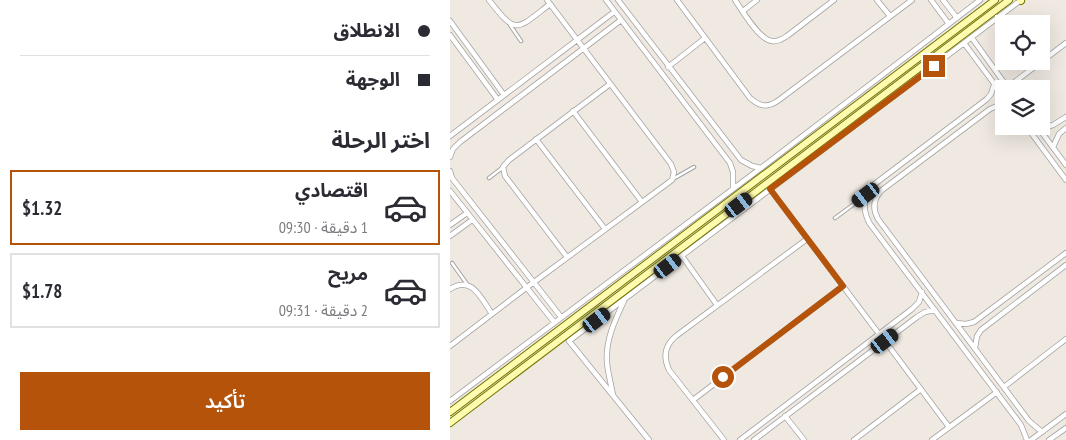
<!DOCTYPE html>
<html lang="ar">
<head>
<meta charset="utf-8">
<style>
	body { margin:0; font-family:"PT Sans Narrow","Noto Sans Arabic",sans-serif; background:#f2f2f3; color:#2b2b33; direction:rtl; height:100vh; display:flex; flex-direction:column; font-size:19px; white-space:nowrap }
	* { box-sizing:border-box; margin:0 }
	p { font-size:16px; color:#7c7c81 }
	.icon { flex:none; width:28px; height:28px; fill:none; stroke:currentColor; stroke-width:2; stroke-linecap:round; stroke-linejoin:round }
	.map { position:relative; flex:1; overflow:hidden; direction:ltr }
	.side { display:flex; flex-direction:column; background:#fff; width:450px }
	.side>* { flex:none }
	.banner { display:grid; align-content:center; height:110px; padding:0 20px; background:#fff }
	.fabs { position:absolute; left:545px; top:15px; display:grid; gap:10px }
	.fabs a { display:grid; place-items:center; width:55px; height:55px; border-radius:0px; background:#fff; box-shadow:0 5px 20px #0002; font-size:25px }
	.end { position:absolute; width:22px; height:22px; margin:-11px; border:6px solid #b45309; background:#fff; box-shadow:0 0 0 2px #fff }
	.from { border-radius:50% }
	.car { position:absolute; width:15px; height:30px; margin:-15px -8px; border-radius:6px; box-shadow:0 0 4px 1px #0007; background:linear-gradient(#222 24%,#8ab4d8 0 40%,#222 0 76%,#8ab4d8 0 86%,#222 0) }
	.banner b { display:flex; align-items:center; gap:18px; height:48px; font-size:19px }
	.banner b+b { border-top:1px solid #e1e1e2 }
	.banner i { width:12px; height:12px; background:#2b2b33 }
	ul { padding:0; list-style:none }
	li { display:flex; align-items:center; gap:15px; height:75px; margin:0 10px 8px; padding:0 10px; border:2px solid #e1e1e2; border-radius:0px }
	li div { flex:1 }
	li b { display:block; font-size:19px }
	li em { font-style:normal; font-weight:600 }
	li.active { border-color:#b45309 }
	li>.icon { width:45px; height:45px; stroke-width:1.5 }
	h2 { padding:0 20px; font-size:22px; line-height:60px }
	.action { display:flex; gap:10px; margin-top:auto; padding:10px 20px }
	.action a { flex:1; height:58px; border-radius:0px; background:#b45309; color:#fff; font-size:20px; font-weight:600; line-height:58px; text-align:center }
	main { display:flex; flex:1; min-height:0 }
	.map>svg:first-child { display:block }
</style>
</head>
<body>
<main>
<div class="map">
<svg width="616" height="440" viewBox="0 0 616 440">
	<rect width="100%" height="100%" fill="#efe9e1"/>
	<g fill="none" stroke-linecap="round" stroke-linejoin="round">
		<!-- lane casing -->
		<g stroke="#a3a3a3" stroke-width="4.5">
			<path id="lane" d="M60,25L71,41
				M39,178L52,168
				M223,179L244,167
				M385,218L415,196
				M2,263L17,284"/>
		</g>
		<!-- street casing -->
		<g stroke="#a3a3a3" stroke-width="6">
			<path id="street" d="M39,0C67,36 66,30 100,4
				M156,0L280,163L283,172V188
				M168,0L291,160L302,166L311,168
				M227,0L300,98C310,107 318,108 329,100L462,0
				M285,0C292,10 309,40 322,41C328,42 332,39 337,36L384,0
				M427,0L440,16
				M481,0L499,24
				M493,0L507,18
				M293,11L307,0
				M0,21L54,95
				M0,35L48,100
				M522,38L558,88
				M514,43L554,97
				M218,67L255,38
				M544,85L541,94L537,99L422,186C412,197 413,212 420,224L571,425L577,440
				M558,87L616,43
				M554,103L540,109L432,190C424,198 422,208 428,219L579,421L592,432
				M123,111L192,202
				M576,126L616,180
				M587,126L616,165
				M589,129L603,125L616,117
				M0,136L164,12
				M86,139L155,229
				M603,147L609,134L616,128
				M0,157L3,149L10,142L171,20
				M0,171L2,178L111,317
				M320,189L429,334
				M0,191L104,322
				M0,225L17,213
				M0,236L22,220
				M232,256L267,305
				M117,257L55,176L53,167L59,160L160,84
				M0,289C22,275 31,298 42,314
				M506,323L516,324L524,322L616,253
				M435,341L499,427
				M0,346L76,288L222,180L224,172L221,164L97,0
				M525,348L527,336L531,330L616,265
				M554,387L616,339
				M163,395C161,384 158,373 157,363C155,341 165,320 174,301
				M243,400L393,286
				M0,401L311,168L530,0
				M335,416L354,440
				M199,440L119,341L571,0
				M274,440L219,370C213,357 215,345 226,336L357,239
				M290,440L462,309L469,302L472,292
				M304,440L467,317L475,312L485,310
				M404,440L471,389
				M482,440L547,392
				M581,440L616,414
				M599,440L616,428"/>
		</g>
		<!-- secondary casing -->
		<g stroke="#747700" stroke-width="8">
			<path id="secondary" d="M570,0L571,1
				M0,412L545,0
				M0,423L559,0"/>
		</g>
		<!-- lane -->
		<use href="#lane" stroke="#fff" stroke-width="2.5"/>
		<!-- street -->
		<use href="#street" stroke="#fff" stroke-width="4.5"/>
		<!-- secondary -->
		<use href="#secondary" stroke="#fffcaf" stroke-width="6"/>
	</g>
	<g fill="none" stroke-linecap="round" stroke-linejoin="round">
		<!-- route -->
		<path stroke="#b45309" stroke-width="6" d="M273,377L393,286L320,189L484,66"/>
	</g>
</svg>
<div class="fabs">
<a><svg class="icon" aria-label="locate" viewBox="0 0 24 24"><circle cx="12" cy="12" r="6"/><path d="M12 2v4M12 18v4M2 12h4M18 12h4"/></svg></a>
<a><svg class="icon" aria-label="layers" viewBox="0 0 24 24"><path d="M12 4l9 5-9 5-9-5zM3 14l9 5 9-5"/></svg></a>
</div>
<i class="end from" style="left:273px;top:377px"></i>
<i class="end" style="left:484px;top:66px"></i>
<i class="car" style="left:416px;top:195px;rotate:233deg"></i>
<i class="car" style="left:289px;top:205px;rotate:53deg"></i>
<i class="car" style="left:218px;top:266px;rotate:53deg"></i>
<i class="car" style="left:147px;top:320px;rotate:53deg"></i>
<i class="car" style="left:435px;top:341px;rotate:53deg"></i>
</div>
<section class="side">
<div class="banner">
<b><i class="from"></i>الانطلاق</b>
<b><i></i>الوجهة</b>
</div>
<h2>اختر الرحلة</h2>
<ul>
<li class="active"><svg class="icon" aria-label="car" viewBox="0 0 24 24"><path d="M5 17H2v-5l4-1 3-4h7l3 4 3 1v5h-3M9 17h6M6 11h13"/><circle cx="7" cy="17" r="2"/><circle cx="17" cy="17" r="2"/></svg><div><b>اقتصادي</b><p>1 دقيقة · 09:30</p></div><em>$1.32</em></li>
<li><svg class="icon" aria-label="car" viewBox="0 0 24 24"><path d="M5 17H2v-5l4-1 3-4h7l3 4 3 1v5h-3M9 17h6M6 11h13"/><circle cx="7" cy="17" r="2"/><circle cx="17" cy="17" r="2"/></svg><div><b>مريح</b><p>2 دقيقة · 09:31</p></div><em>$1.78</em></li>
</ul>
<div class="action"><a>تأكيد</a></div>
</section>
</main>
</body>
</html>
